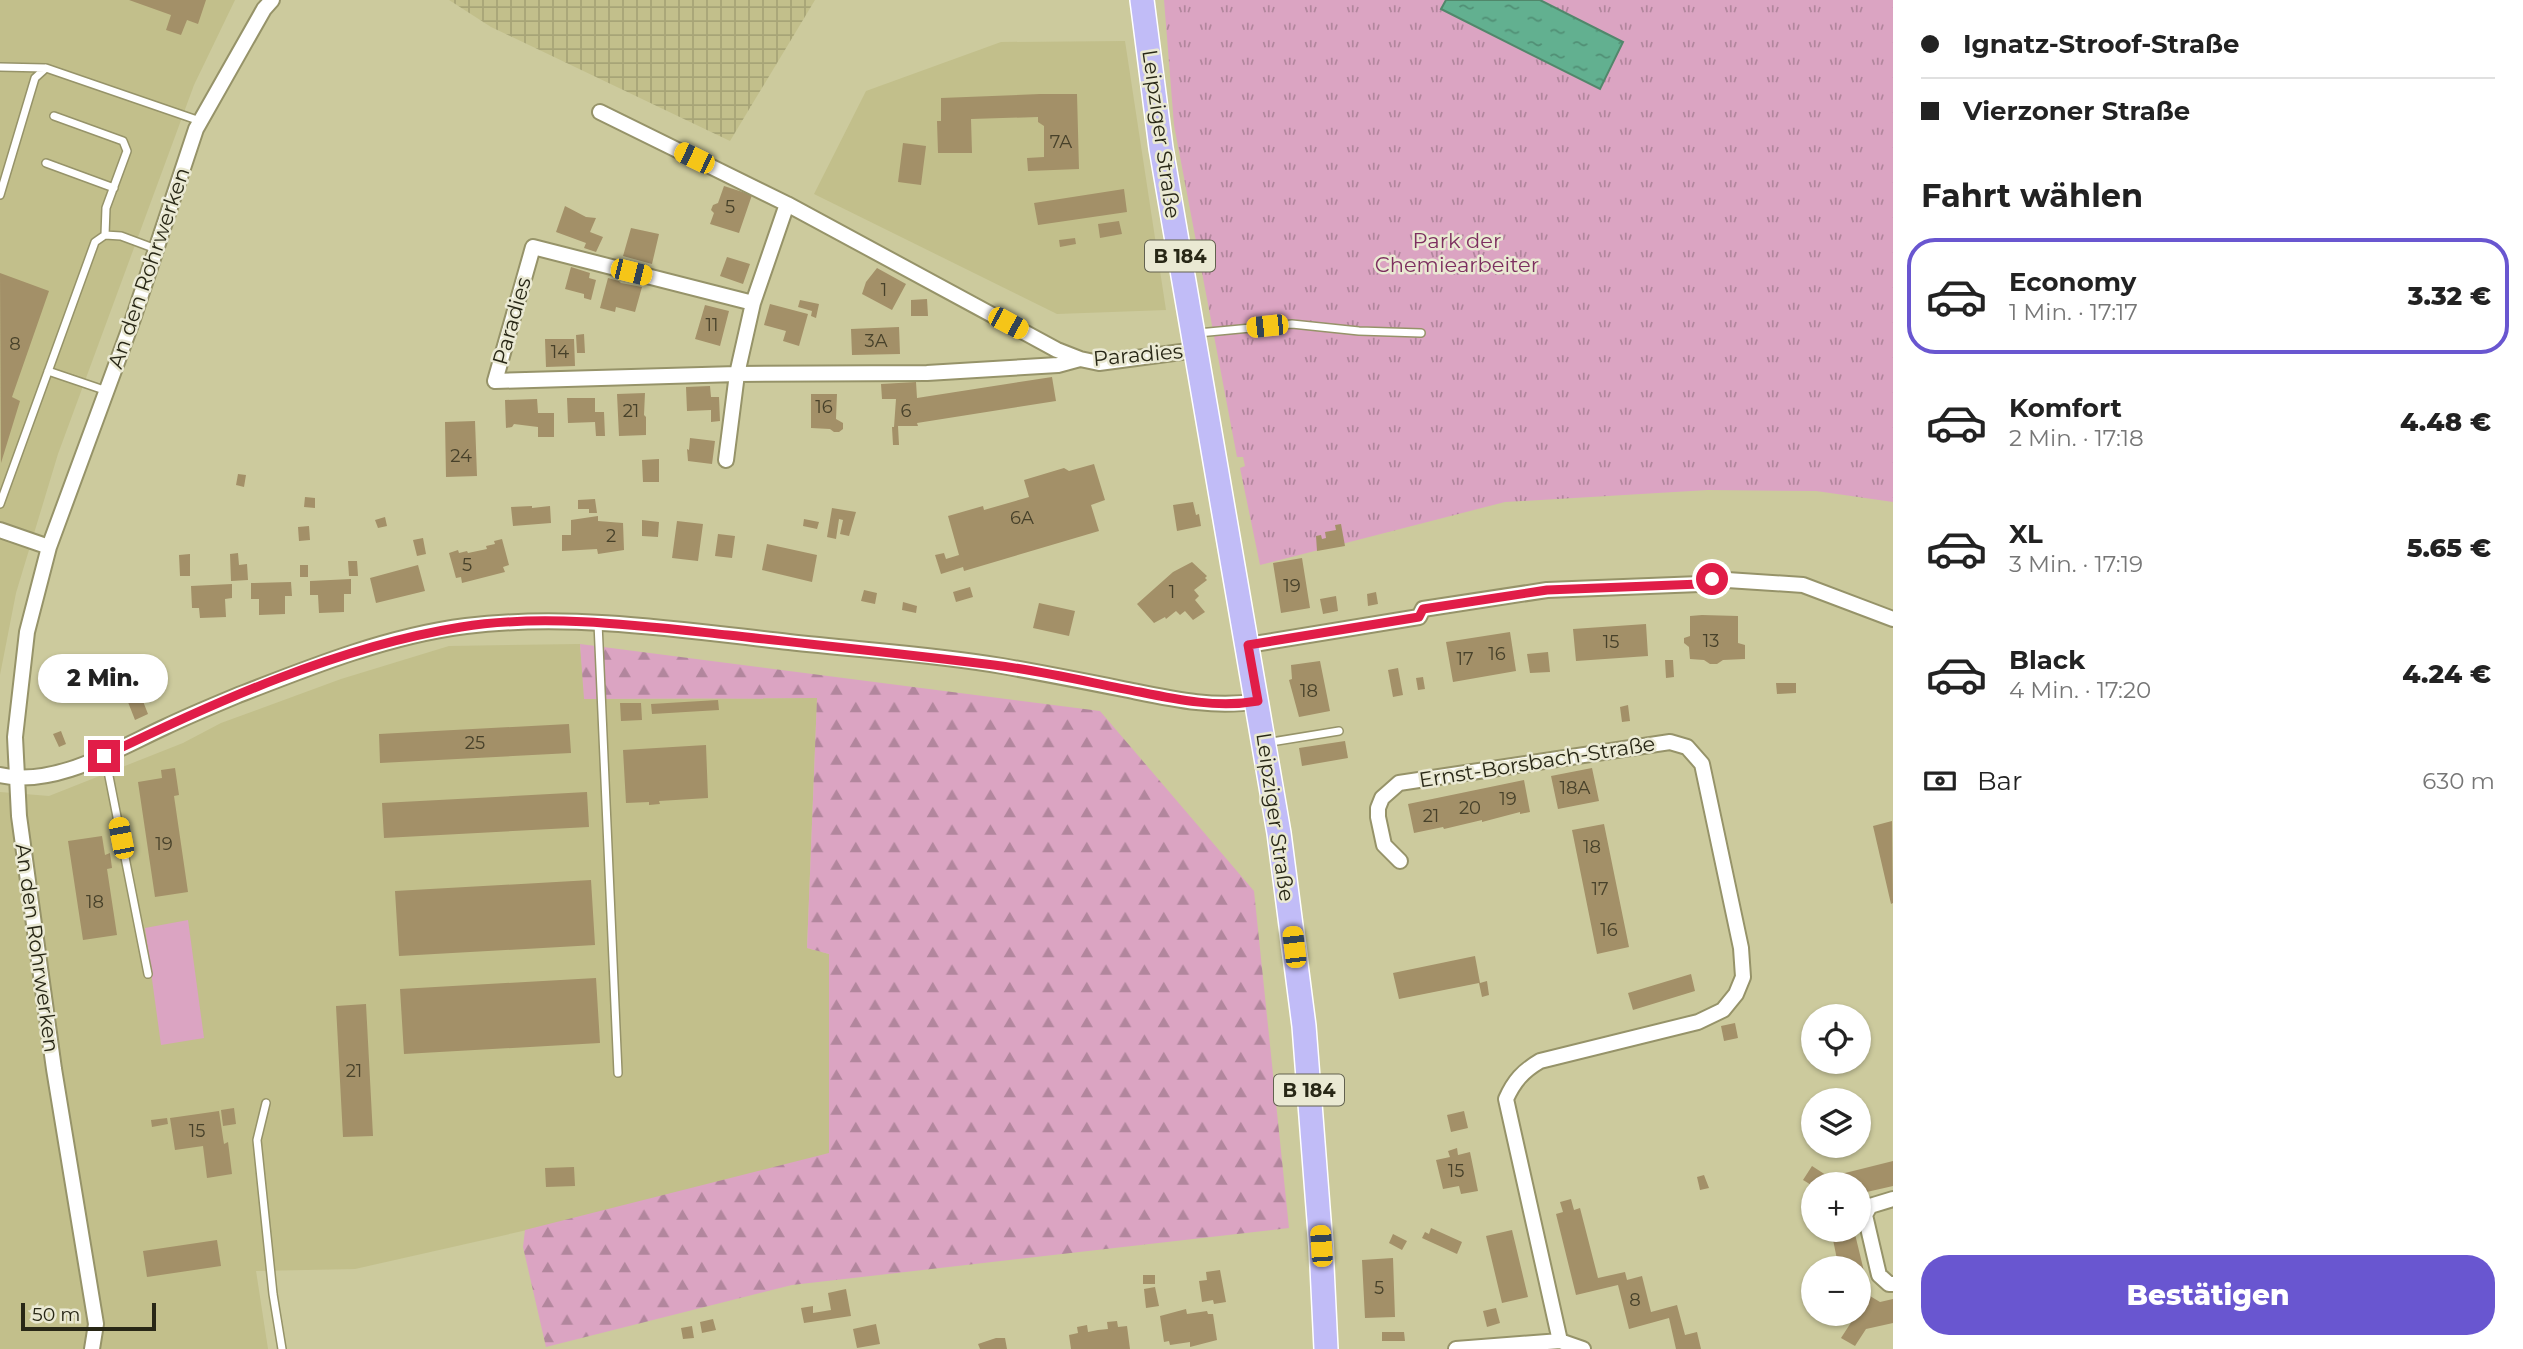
<!DOCTYPE html>
<html lang="de">
<head>
<meta charset="utf-8">
<style>
	body { margin:0; font-family:Montserrat,sans-serif; background:#f2f2f2; color:#222; height:100vh; display:flex; flex-direction:column; font-size:26px; white-space:nowrap }
	* { box-sizing:border-box; margin:0 }
	p { font-size:23px; color:#767676 }
	.icon { flex:none; width:38px; height:38px; fill:none; stroke:currentColor; stroke-width:2; stroke-linecap:round; stroke-linejoin:round }
	.map { position:relative; flex:1; overflow:hidden }
	.side { display:flex; flex-direction:column; background:#fff; width:630px }
	.side>* { flex:none }
	.hud { display:grid; align-content:center; height:154px; padding:0 28px; background:#fff }
	.tools { position:absolute; left:1801px; top:1004px; display:grid; gap:14px }
	.tools a { display:grid; place-items:center; width:70px; height:70px; border-radius:50%; background:#fff; box-shadow:0 2px 5px #0004; font-size:35px }
	.scale { position:absolute; left:21px; bottom:18px; width:135px; box-sizing:border-box; padding-left:7px; border:4px solid #282716; border-top:0; font-size:19px; line-height:24px; white-space:nowrap; color:#282716; -webkit-text-stroke:5px #eae9d3; paint-order:stroke }
	.end { position:absolute; width:32px; height:32px; margin:-16px; border:9px solid #e11d48; background:#fff; box-shadow:0 0 0 4px #fff }
	.from { border-radius:50% }
	.bubble { position:absolute; height:49px; border-radius:24px; background:#fff; box-shadow:0 2px 5px #0004; font-size:23px; font-weight:800; line-height:49px; text-align:center }
	.car { position:absolute; width:21px; height:42px; margin:-21px -10px; border-radius:9px; box-shadow:0 0 5px 2px #0007; background:linear-gradient(#f5c518 24%,#345 0 40%,#f5c518 0 76%,#345 0 86%,#f5c518 0) }
	.hud b { display:flex; align-items:center; gap:24px; height:66px; font-size:26px }
	.hud b+b { border-top:2px solid #e0e0e0 }
	.hud i { width:18px; height:18px; background:#222 }
	ul { padding:0; list-style:none }
	li { display:flex; align-items:center; gap:21px; height:116px; margin:0 14px 10px; padding:0 14px; border:4px solid transparent; border-radius:28px }
	li div { flex:1 }
	li b { display:block; font-size:26px }
	li em { font-style:normal; font-weight:800 }
	li.active { border-color:#6956d0 }
	li>.icon { width:63px; height:63px; stroke-width:1.5 }
	h2 { padding:0 28px; font-size:32px; line-height:84px }
	.pay { display:flex; align-items:center; gap:18px; height:77px; padding:0 28px; font-size:26px }
	.pay p { margin-inline-start:auto }
	.button { display:flex; gap:14px; margin-top:auto; padding:14px 28px }
	.button a { flex:1; height:80px; border-radius:28px; background:#6956d0; color:#fff; font-size:28px; font-weight:800; line-height:80px; text-align:center }
	main { display:flex; flex:1; min-height:0 }
	.map>svg:first-child { display:block }
</style>
</head>
<body>
<main>
<div class="map">
<svg width="1893" height="1349" viewBox="0 0 1893 1349">
	<defs>
		<pattern id="industrial-grid" width="8" height="8" patternUnits="userSpaceOnUse" patternTransform="scale(1.75)"><rect width="8" height="8" fill="#c2bf8b"/><path d="M0 4h8M4 0v8" fill="none" stroke="#a7a477"/></pattern>
		<pattern id="grass-tufts" width="24" height="20" patternUnits="userSpaceOnUse" patternTransform="scale(1.75)"><rect width="24" height="20" fill="#dba4c2"/><path d="M3 7l-1-3M5 7V3M7 7l1-3M15 17l-1-3M17 17v-4M19 17l1-3" fill="none" stroke="#b2869d"/></pattern>
		<pattern id="forest-firs" width="22" height="20" patternUnits="userSpaceOnUse" patternTransform="scale(1.75)"><rect width="22" height="20" fill="#dba4c2"/><path d="M5 1l3.5 6h-7zM16 11l3.5 6h-7z" fill="#b2869d"/></pattern>
		<pattern id="water-ripples" width="26" height="14" patternUnits="userSpaceOnUse" patternTransform="scale(1.75)"><rect width="26" height="14" fill="#62b090"/><path d="M2 4q2-2 4 0t4 0M15 11q2-2 4 0t4 0" fill="none" stroke="#518f75"/></pattern>
	</defs>
	<rect width="100%" height="100%" fill="#ccca9d"/>
	<!-- built -->
	<path fill="#c2bf8b" d="M0,0H235L194,85L58,454L16,593L0,675Z
		M1125,41L1166,310L1057,314L814,194L866,91L1001,42Z
		M580,644L585,699L817,698L807,948L829,954V1154L558,1223L355,1269L256,1271L268,1349H0V792L49,796L183,743L221,723L341,679L449,646Z"/>
	<!-- industrial -->
	<path fill="url(#industrial-grid)" d="M449,0H815L730,141L491,27Z"/>
	<!-- grass -->
	<path fill="url(#grass-tufts)" d="M1164,0H1893V502L1816,491L1708,490L1505,502L1260,565L1240,468L1245,466L1243,457H1237L1174,125Z"/>
	<!-- forest -->
	<path fill="url(#forest-firs)" d="M580,644L1100,711L1254,891L1289,1228L792,1285L546,1347L523,1247L525,1230L829,1153V954L807,948L817,698L584,699Z"/>
	<!-- pitch -->
	<path fill="#dba4c2" d="M188,920L204,1038L161,1045L145,928Z"/>
	<!-- water -->
	<path fill="url(#water-ripples)" stroke="#51876b" stroke-width="2" d="M1446,0H1540L1623,42L1600,89L1441,9Z"/>
	<!-- building -->
	<path fill="#a39068" d="M129,0H206L198,24L187,20L181,35L166,30L171,15Z
		M1040,94H1077L1079,169L1028,171L1027,158L1044,157V126L1038,122V117L971,119L972,153H938L937,121H941V98Z
		M903,143L926,146L921,185L898,182Z
		M724,186L752,195L739,233L710,224L714,213L711,210L713,205L718,203Z
		M1124,189L1127,212L1038,225L1034,203Z
		M565,206L586,217L596,218L590,232L603,237L596,252L584,248L586,243L556,232Z
		M1119,221L1122,234L1100,238L1098,224Z
		M631,228L659,234L652,264L623,256Z
		M1075,238L1076,244L1060,247L1059,240Z
		M727,257L750,264L743,284L720,276Z
		M571,267L590,273L589,278L596,280L591,300L584,298V294L565,289Z
		M877,268L906,284L892,310L862,294L866,282Z
		M0,273L49,291L12,397L20,401L1,463Z
		M608,278L619,281L621,283L642,287L635,312L616,307L615,312L600,308Z
		M927,299L928,316H911V300Z
		M800,300L819,304L816,318L811,316L812,311L798,307Z
		M770,304L808,314L799,346L783,341L786,331L764,325Z
		M705,305L729,311L720,346L695,339Z
		M899,327L900,354L852,355L851,329Z
		M584,334L585,353H577L576,335Z
		M545,339H574L575,366L546,367Z
		M1052,377L1056,401L917,423L918,426H898L899,445H893L892,427H894L896,399H882L881,384L916,382L917,398Z
		M710,386L711,397H719L720,421L711,422V410L687,411L686,387Z
		M645,393L644,415L646,417V435L619,436L617,394Z
		M811,394H837L836,419L843,423V429L839,432H834L830,429L811,428Z
		M567,398H595V412H604L605,436H596L595,422L568,423Z
		M537,399L538,413H554V437H538V427L514,424L512,427L506,428L505,400Z
		M475,421L477,476L446,477L445,422Z
		M690,438L715,441L712,464L688,461L687,449L689,450Z
		M659,459V482H643L642,460Z
		M1094,464L1105,500L1091,505L1099,531L964,571L963,567L941,574L935,555L944,553L946,559L959,555L948,516L983,506L984,510L1029,497L1024,480L1064,468L1069,471Z
		M238,474L246,475L244,487L236,485Z
		M305,497L315,498V508L304,507Z
		M595,499L597,513H589V509H578V500Z
		M1193,502L1196,515L1199,514L1201,526L1177,531L1173,505Z
		M532,506V508L550,506L551,523L513,526L511,507Z
		M832,508L856,512L849,536L840,534L843,520L839,519L836,539L827,537Z
		M598,516V521L623,523L624,550L598,554L597,549L562,551V535H571V520Z
		M385,517L387,526L378,528L375,520Z
		M804,519L819,522L817,529L803,526Z
		M642,520L659,522L658,537L642,536Z
		M677,521L703,524L698,561L672,558Z
		M1341,524L1345,546L1317,551L1316,536L1321,535L1322,539L1326,538L1325,532L1336,530L1335,525Z
		M309,526L310,540L299,541L298,527Z
		M718,534L735,536L732,558L715,556Z
		M423,538L426,554L417,556L413,540Z
		M502,539L509,565L503,567L505,572L462,583L461,577L456,578L449,553L458,550L459,553L467,551L468,553L487,549L486,546L495,544L494,541Z
		M767,544L817,555L812,582L762,570Z
		M238,553L239,565L247,564L248,580L231,581L230,554Z
		M190,554V576H180L179,555Z
		M1302,558L1310,608L1281,613L1273,563Z
		M348,561H357L358,576H349Z
		M1192,562L1207,576L1205,578L1207,580L1194,590L1199,596L1195,600L1205,612L1193,620L1185,611L1180,615L1176,611L1166,619L1165,617L1154,623L1137,604L1173,572Z
		M300,565H308V577H300Z
		M418,565L425,591L376,603L370,578Z
		M351,579V594H344V612L319,613L318,595H310V581Z
		M291,582L292,596H285V614L259,615V599H251V583Z
		M232,584V598L225,599L226,617L200,618L199,608H192L191,586Z
		M970,587L973,597L956,602L953,592Z
		M864,590L877,593L875,604L861,601Z
		M1376,592L1378,604L1368,606L1367,594Z
		M1336,596L1338,611L1323,614L1320,599Z
		M903,602L917,606L916,613L902,610Z
		M1039,603L1075,611L1069,636L1033,628Z
		M1702,615L1738,616V643L1745,645V659L1723,660L1717,664H1710L1704,660L1690,659L1689,647L1684,643V638L1690,636V616Z
		M1646,624L1648,656L1576,661L1573,629Z
		M1510,632L1516,671L1453,682L1446,642Z
		M1548,652L1550,672L1530,673L1527,654Z
		M1665,660H1673L1674,677L1666,678Z
		M1320,661L1330,711L1299,717L1289,680L1292,679L1291,665Z
		M1398,668L1403,695L1393,697L1388,670Z
		M1423,677L1425,689L1418,690L1416,678Z
		M1776,683H1796V693L1777,694Z
		M139,691L148,714L135,720L126,697Z
		M718,700L719,710L652,714L651,704Z
		M620,703H641L642,720L621,721Z
		M1628,705L1630,721L1622,722L1620,707Z
		M569,724L571,753L380,763L379,734Z
		M61,731L66,744L59,747L53,734Z
		M1345,741L1348,758L1302,766L1299,748Z
		M706,745L708,798L659,801L660,804L649,805V802L626,803L623,750Z
		M175,768L179,795L174,796L188,892L155,897L138,782L162,778L161,770Z
		M1592,768L1599,801L1558,809L1551,776Z
		M1524,780L1530,812L1520,814V812L1482,822V820L1444,829L1443,827L1414,833L1408,804Z
		M587,792L589,827L384,838L382,803Z
		M1892,821L1893,903L1891,904L1873,826Z
		M1604,824L1629,947L1597,954L1572,830Z
		M102,836L105,855L110,853L112,868L107,869L117,935L83,940L68,841Z
		M591,880L595,945L399,956L395,891Z
		M1475,956L1480,983L1487,981L1489,995L1482,997L1479,983L1399,999L1393,973Z
		M1691,974L1695,991L1633,1010L1628,993Z
		M596,978L600,1043L404,1054L400,989Z
		M366,1004L373,1136L343,1137L336,1006Z
		M1735,1023L1738,1038L1724,1041L1721,1026Z
		M234,1108L236,1124L223,1126L221,1110Z
		M219,1111L224,1144L228,1142L232,1174L207,1178L203,1146L175,1150L170,1118Z
		M1464,1111L1468,1128L1451,1132L1447,1115Z
		M167,1118L168,1124L152,1127L151,1120Z
		M1457,1148L1458,1155L1470,1152L1478,1191L1461,1194L1459,1186L1443,1189L1436,1160L1450,1157L1448,1151Z
		M1893,1161V1186L1858,1194V1185L1813,1186L1803,1180L1812,1166L1829,1177Z
		M574,1167L575,1186L546,1187L545,1168Z
		M1704,1175L1709,1188L1700,1190L1697,1177Z
		M1571,1199L1574,1210L1580,1208L1598,1278L1625,1272L1627,1280L1642,1276L1651,1312L1677,1305L1685,1335L1697,1332L1701,1349H1676L1669,1318L1629,1329L1618,1285L1576,1295L1556,1214L1563,1212L1560,1202Z
		M1431,1228L1462,1242L1457,1254L1422,1238L1425,1232L1429,1234Z
		M1512,1230L1528,1297L1502,1303L1486,1236Z
		M1831,1230H1854L1870,1296L1880,1302L1893,1299V1323L1866,1329L1855,1346L1841,1338L1852,1321L1850,1314H1858V1269H1839Z
		M1393,1234L1407,1241L1402,1250L1389,1243Z
		M217,1240L221,1266L147,1277L143,1251Z
		M1393,1258L1395,1317L1365,1318L1362,1260Z
		M1220,1270L1226,1302L1214,1304L1213,1300L1202,1302L1199,1281L1207,1280L1206,1272Z
		M1143,1275H1155V1284H1143Z
		M1155,1287L1159,1306L1146,1308L1144,1289Z
		M846,1289L851,1316L804,1323L801,1308L813,1306V1313L831,1310L828,1293Z
		M1496,1308L1500,1323L1487,1327L1483,1311Z
		M1186,1309L1187,1314L1207,1311L1208,1314H1213L1217,1340L1190,1347V1342L1170,1345L1169,1341L1164,1342L1160,1316Z
		M713,1319L716,1330L702,1333L700,1322Z
		M1117,1321L1118,1327L1127,1326L1130,1349H1071L1069,1335L1078,1333L1077,1327L1087,1325L1088,1332L1098,1330L1108,1329L1107,1322Z
		M876,1324L880,1344L857,1348L853,1329Z
		M692,1326L694,1338L683,1339L681,1328Z
		M1382,1332H1404L1405,1341H1382Z
		M996,1338H1005L1007,1349H980L978,1344Z"/>
	<g fill="none" stroke-linecap="round" stroke-linejoin="round">
		<!-- service casing -->
		<g stroke="#969369" stroke-width="10">
			<path id="service" d="M0,67L45,68
				M54,116L123,141L127,151L106,208L105,235
				M46,163L114,188
				M0,195L35,78L46,68L200,121
				M1198,333L1292,324L1359,331L1421,333
				M48,371L107,391
				M0,504L95,242L105,235L121,236L156,249
				M598,623L618,1073
				M1265,743L1339,731
				M105,756L148,974
				M266,1103L257,1140L273,1294L282,1349"/>
		</g>
		<!-- minor casing -->
		<g stroke="#969369" stroke-width="18">
			<path id="minor" d="M600,112L787,204L1057,350L1080,359L1099,363L1196,350
				M753,303L533,247L495,381L737,374L927,373L1058,365L1080,359
				M726,460L737,374L753,303L787,204
				M0,530L49,547
				M1248,645L1419,617L1423,609L1547,590L1700,584L1712,579L1803,585L1893,619
				M0,775C54,788 117,749 165,727C188,716 212,706 236,696C310,667 387,636 466,626C573,613 683,630 789,642C860,650 932,654 1002,666C1042,673 1083,681 1123,689C1168,698 1213,709 1258,701
				M1400,861L1384,845L1378,817V808L1382,798L1399,783L1670,742L1687,747L1702,764L1741,948L1743,977L1736,994L1723,1010L1698,1022L1540,1061C1523,1071 1514,1081 1506,1099L1560,1341L1583,1349
				M1893,1199L1870,1206L1865,1215L1879,1275L1889,1284H1893
				M92,1349L96,1324L54,1069L19,816L15,737L27,632L49,547L133,319L196,129L264,9L272,0
				M1456,1349L1560,1341"/>
		</g>
		<!-- primary casing -->
		<g stroke="#fff" stroke-width="26">
			<path id="primary" d="M1142,0L1161,148L1279,833L1304,1026L1321,1246L1326,1349"/>
		</g>
		<!-- service -->
		<use href="#service" stroke="#fff" stroke-width="7"/>
		<!-- minor -->
		<use href="#minor" stroke="#fff" stroke-width="14"/>
		<!-- primary -->
		<use href="#primary" stroke="#c1bcf7" stroke-width="23"/>
	</g>
	<g fill="none" stroke-linecap="round" stroke-linejoin="round">
		<!-- route -->
		<path stroke="#e11d48" stroke-width="9" d="M104,756C217,701 337,647 461,627C545,613 644,626 728,635C817,645 906,654 994,665C1043,671 1092,683 1140,692C1179,700 1218,708 1258,701L1248,645L1419,617L1423,609L1547,590L1700,584L1712,579"/>
	</g>
	<g text-anchor="middle" stroke-width="5" stroke-linejoin="round" paint-order="stroke">
		<!-- number labels -->
		<g font-size="18" fill="#47412a">
			<text x="1061" y="148">7A</text>
			<text x="730" y="213">5</text>
			<text x="884" y="296">1</text>
			<text x="712" y="331">11</text>
			<text x="876" y="347">3A</text>
			<text x="15" y="350">8</text>
			<text x="560" y="358">14</text>
			<text x="824" y="413">16</text>
			<text x="631" y="417">21</text>
			<text x="906" y="417">6</text>
			<text x="461" y="462">24</text>
			<text x="1022" y="524">6A</text>
			<text x="611" y="542">2</text>
			<text x="467" y="571">5</text>
			<text x="1292" y="592">19</text>
			<text x="1172" y="598">1</text>
			<text x="1711" y="647">13</text>
			<text x="1611" y="648">15</text>
			<text x="1497" y="660">16</text>
			<text x="1465" y="665">17</text>
			<text x="1309" y="697">18</text>
			<text x="475" y="749">25</text>
			<text x="1575" y="794">18A</text>
			<text x="1508" y="805">19</text>
			<text x="1470" y="814">20</text>
			<text x="1431" y="822">21</text>
			<text x="164" y="850">19</text>
			<text x="1592" y="853">18</text>
			<text x="1600" y="895">17</text>
			<text x="95" y="908">18</text>
			<text x="1609" y="936">16</text>
			<text x="354" y="1077">21</text>
			<text x="197" y="1137">15</text>
			<text x="1456" y="1177">15</text>
			<text x="1379" y="1294">5</text>
			<text x="1635" y="1306">8</text>
		</g>
		<!-- shield labels -->
		<g fill="#eae9d3" stroke="#62614f" stroke-width="2">
			<rect x="1145" y="240.5" width="70" height="31" rx="5"/>
			<rect x="1274" y="1074.5" width="70" height="31" rx="5"/>
		</g>
		<g font-size="19" font-weight="bold" fill="#282716">
			<text x="1180" y="263">B 184</text>
			<text x="1309" y="1097">B 184</text>
		</g>
		<!-- street labels -->
		<g font-size="21" fill="#282716" stroke="#eae9d3">
			<text transform="translate(1161 134) rotate(82)" y="7">Leipziger Straße</text>
			<text transform="translate(149 268) rotate(-71)" y="7">An den Rohrwerken</text>
			<text transform="translate(512 321) rotate(-74)" y="7">Paradies</text>
			<text transform="translate(1138 355) rotate(-5)" y="7">Paradies</text>
			<text transform="translate(1537 762) rotate(-9)" y="7">Ernst-Borsbach-Straße</text>
			<text transform="translate(1275 817) rotate(82)" y="7">Leipziger Straße</text>
			<text transform="translate(37 948) rotate(82)" y="7">An den Rohrwerken</text>
		</g>
		<!-- park labels -->
		<g font-size="21" fill="#7d2f5f" stroke="#eae9d3">
			<text x="1457" y="248">Park der<tspan x="1457" dy="24">Chemiearbeiter</tspan></text>
		</g>
	</g>
</svg>
<div class="tools">
<a><svg class="icon" aria-label="locate" viewBox="0 0 24 24"><circle cx="12" cy="12" r="6"/><path d="M12 2v4M12 18v4M2 12h4M18 12h4"/></svg></a>
<a><svg class="icon" aria-label="layers" viewBox="0 0 24 24"><path d="M12 4l9 5-9 5-9-5zM3 14l9 5 9-5"/></svg></a>
<a>+</a>
<a>−</a>
</div>
<div class="scale">50 m</div>
<i class="end from" style="left:1712px;top:579px"></i>
<i class="end" style="left:104px;top:756px"></i>
<div class="bubble" style="left:38px;top:654px;width:130px">2 Min.</div>
<i class="car" style="left:694px;top:158px;rotate:296deg"></i>
<i class="car" style="left:631px;top:272px;rotate:104deg"></i>
<i class="car" style="left:1008px;top:323px;rotate:118deg"></i>
<i class="car" style="left:1267px;top:326px;rotate:264deg"></i>
<i class="car" style="left:121px;top:838px;rotate:349deg"></i>
<i class="car" style="left:1294px;top:947px;rotate:353deg"></i>
<i class="car" style="left:1321px;top:1246px;rotate:356deg"></i>
</div>
<section class="side">
<div class="hud">
<b><i class="from"></i>Ignatz-Stroof-Straße</b>
<b><i></i>Vierzoner Straße</b>
</div>
<h2>Fahrt wählen</h2>
<ul>
<li class="active"><svg class="icon" aria-label="car" viewBox="0 0 24 24"><path d="M5 17H2v-5l4-1 3-4h7l3 4 3 1v5h-3M9 17h6M6 11h13"/><circle cx="7" cy="17" r="2"/><circle cx="17" cy="17" r="2"/></svg><div><b>Economy</b><p>1 Min. · 17:17</p></div><em>3.32 €</em></li>
<li><svg class="icon" aria-label="car" viewBox="0 0 24 24"><path d="M5 17H2v-5l4-1 3-4h7l3 4 3 1v5h-3M9 17h6M6 11h13"/><circle cx="7" cy="17" r="2"/><circle cx="17" cy="17" r="2"/></svg><div><b>Komfort</b><p>2 Min. · 17:18</p></div><em>4.48 €</em></li>
<li><svg class="icon" aria-label="car" viewBox="0 0 24 24"><path d="M5 17H2v-5l4-1 3-4h7l3 4 3 1v5h-3M9 17h6M6 11h13"/><circle cx="7" cy="17" r="2"/><circle cx="17" cy="17" r="2"/></svg><div><b>XL</b><p>3 Min. · 17:19</p></div><em>5.65 €</em></li>
<li><svg class="icon" aria-label="car" viewBox="0 0 24 24"><path d="M5 17H2v-5l4-1 3-4h7l3 4 3 1v5h-3M9 17h6M6 11h13"/><circle cx="7" cy="17" r="2"/><circle cx="17" cy="17" r="2"/></svg><div><b>Black</b><p>4 Min. · 17:20</p></div><em>4.24 €</em></li>
</ul>
<div class="pay"><svg class="icon" aria-label="cash" viewBox="0 0 24 24"><path d="M3 7h18v10H3z"/><circle cx="12" cy="12" r="2"/></svg>Bar<p>630 m</p></div>
<div class="button"><a>Bestätigen</a></div>
</section>
</main>
</body>
</html>
